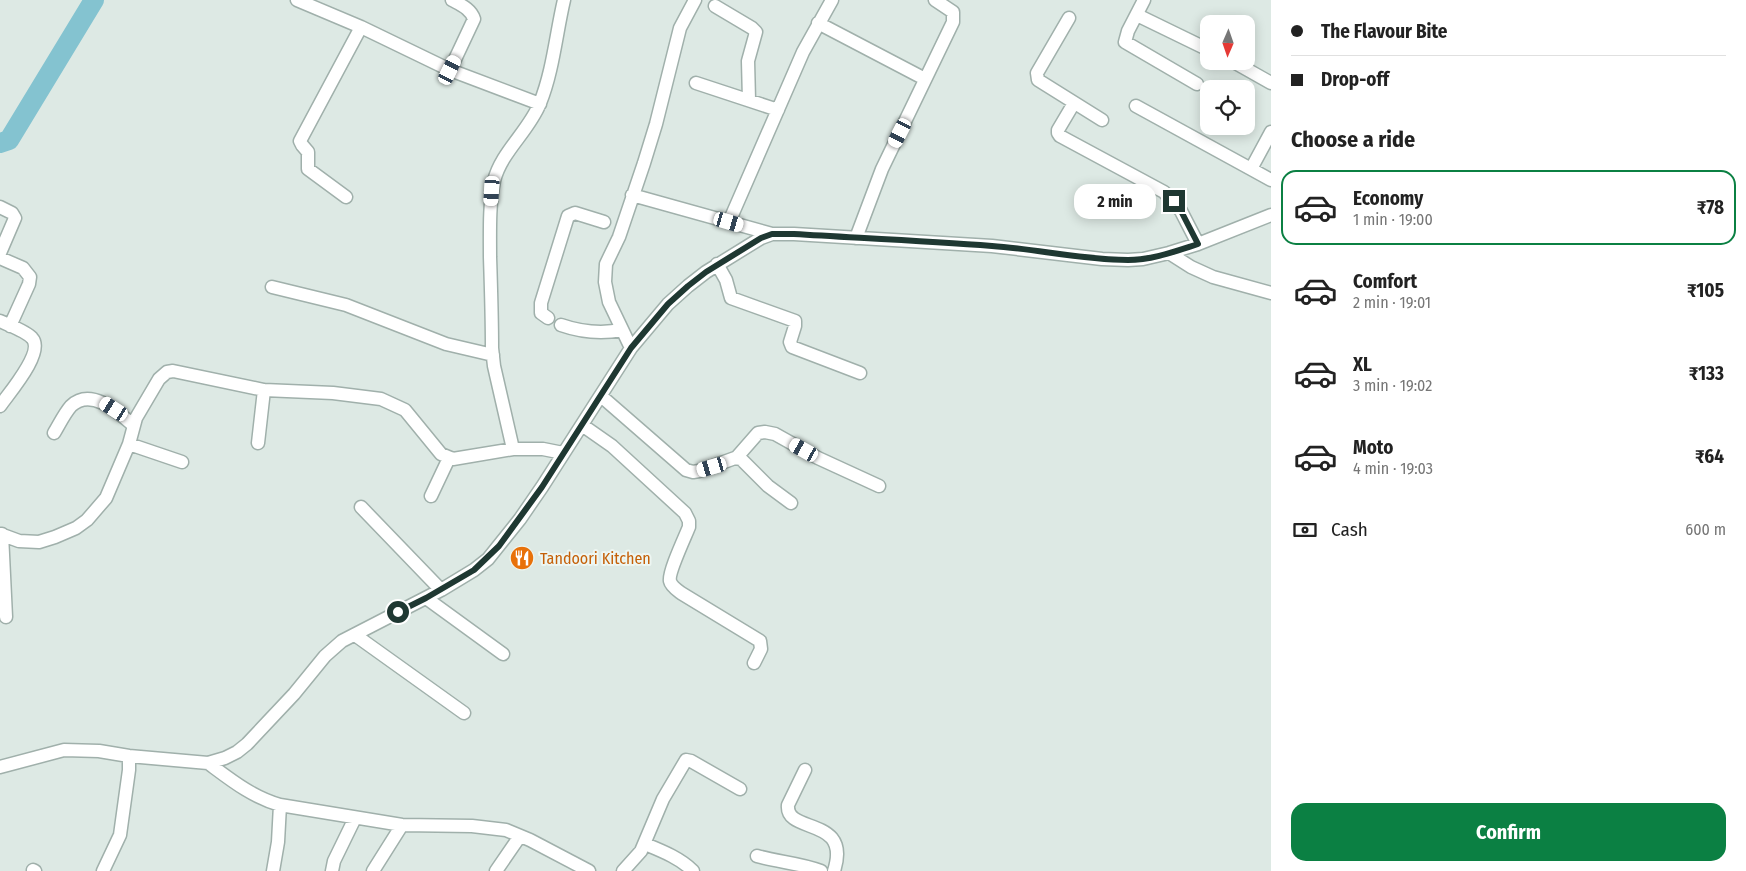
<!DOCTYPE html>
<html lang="en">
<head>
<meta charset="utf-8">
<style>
	body { margin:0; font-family:"Fira Sans Condensed",sans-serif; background:#f6f6f6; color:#222; height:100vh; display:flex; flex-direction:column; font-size:19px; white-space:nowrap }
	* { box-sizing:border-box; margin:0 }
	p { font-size:16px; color:#767676 }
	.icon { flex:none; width:28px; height:28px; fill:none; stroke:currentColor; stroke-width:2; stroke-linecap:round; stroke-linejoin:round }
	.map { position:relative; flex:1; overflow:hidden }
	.drawer { display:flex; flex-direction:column; background:#fff; width:475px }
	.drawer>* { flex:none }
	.guide { display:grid; align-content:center; height:110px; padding:0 20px; background:#fff }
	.needle { width:32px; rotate:182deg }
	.buttons { position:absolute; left:1200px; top:15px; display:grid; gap:10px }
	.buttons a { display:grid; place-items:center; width:55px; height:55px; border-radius:10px; background:#fff; box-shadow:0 2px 12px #0003; font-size:25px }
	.end { position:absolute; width:22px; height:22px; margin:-11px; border:6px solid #1f3832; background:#fff; box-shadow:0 0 0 2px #fff }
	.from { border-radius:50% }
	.bubble { position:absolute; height:35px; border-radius:15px; background:#fff; box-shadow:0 2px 12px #0003; font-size:16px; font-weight:700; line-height:35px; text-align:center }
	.car { position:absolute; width:15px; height:30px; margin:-15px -8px; border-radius:6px; box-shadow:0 0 4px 1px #0007; background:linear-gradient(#fff 24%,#345 0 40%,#fff 0 76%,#345 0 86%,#fff 0) }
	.guide b { display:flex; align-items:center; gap:18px; height:48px; font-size:19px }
	.guide b+b { border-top:1px solid #e0e0e0 }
	.guide i { width:12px; height:12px; background:#222 }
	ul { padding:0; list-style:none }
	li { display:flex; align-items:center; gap:15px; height:75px; margin:0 10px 8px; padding:0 10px; border:2px solid transparent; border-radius:15px }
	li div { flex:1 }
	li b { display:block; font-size:19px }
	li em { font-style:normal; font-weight:700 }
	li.selected { border-color:#0b8043 }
	li>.icon { width:45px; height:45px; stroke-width:1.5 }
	h2 { padding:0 20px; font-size:22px; line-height:60px }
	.pay { display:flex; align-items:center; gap:12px; height:55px; padding:0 20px; font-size:19px }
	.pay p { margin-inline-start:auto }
	.button { display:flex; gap:10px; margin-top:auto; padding:10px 20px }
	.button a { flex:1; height:58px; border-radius:15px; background:#0b8043; color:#fff; font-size:20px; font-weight:700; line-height:58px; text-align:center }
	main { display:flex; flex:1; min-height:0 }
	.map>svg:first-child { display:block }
</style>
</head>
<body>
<main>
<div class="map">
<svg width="1271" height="871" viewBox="0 0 1271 871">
	<rect width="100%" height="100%" fill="#dde9e4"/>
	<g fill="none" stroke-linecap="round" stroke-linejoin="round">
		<!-- river -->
		<path stroke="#84c3d0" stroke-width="20" d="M0,143L9,140L94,0"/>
		<!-- minor casing -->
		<g stroke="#a0b0ab" stroke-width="15">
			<path id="minor" d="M297,0L361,27L450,70L540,104
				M1144,0L1128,31L1125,42L1197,84
				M715,6L752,28L756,32L748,61L749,100
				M1137,15L1209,50
				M1069,18L1037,73L1038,80L1102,120
				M818,23L925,79
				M1232,61L1271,83
				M450,70L474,19C471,9 461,5 452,0
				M696,83L778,110
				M1074,103L1058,130V133L1060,136L1164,192L1181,211L1198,244
				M1136,106L1251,169
				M1271,132L1251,169L1271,180
				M632,195L772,234
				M346,197L308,169V152L302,145L300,141L361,27
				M0,207L12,213L15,218L0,253
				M729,222L803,52L832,0
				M856,238L882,169L953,22V12L935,0
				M1169,253L1191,267L1213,277L1271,293
				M0,258L23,268L30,277L29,284L10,326
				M717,264L726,280L731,298L795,321V326L790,342L792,347L860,373
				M272,287L346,305L446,344L493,355
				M548,318L541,313V303L568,216L575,213L604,222
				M0,321C8,325 26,331 32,338C45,352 9,393 0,406
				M561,325C581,332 600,334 622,330
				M631,348L609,302L605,282L606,264L619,237L644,163L656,124L680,28L695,0
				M601,396L686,470L693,472L699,471L735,458L741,459L768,486L791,503
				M582,425L612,446L685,513L689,521V527C685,537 668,573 670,581C671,586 677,590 681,593L760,641L761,649L754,663
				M54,433C59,425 64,414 71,406C91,387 118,412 133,425
				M258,443L264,390
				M129,444L182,462
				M513,449L494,366L492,348C492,317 491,287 490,257C490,232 489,205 494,181C501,152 529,131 540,103C553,71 556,34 564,0
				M737,457L758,433L765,432L775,434L818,458L879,486
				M431,496L449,458
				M361,507L441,590
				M0,534L19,541L39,542L55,537L76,528L87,520L106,498L129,444L136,418L159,379L167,372L173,371L264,390L333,393L381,399L405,410L441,454L453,459L513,449H543L563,453
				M2,534L6,617
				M426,598L503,654
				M355,635L464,713
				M208,763C231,780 252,797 280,805L278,842L273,871
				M0,767L64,750L99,751L129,756L208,763L225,758L237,752L247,744L294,694L325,656L342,641L441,590L474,570L488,559L520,519L542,487L631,348L668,304L688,286L706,272L761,238L772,234H794L992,246L1102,259L1128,260L1143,259L1169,253L1198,244L1271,215
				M805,770L788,805C785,835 852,815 834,871
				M280,805L402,825L472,826L506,830L530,840L589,871
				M645,844C662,851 680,858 693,871
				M757,856C778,862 800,863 821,871
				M33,870L35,871
				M103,871L120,835L129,770V756
				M332,871L334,861L355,818
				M373,871L402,825
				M496,871L520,836
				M623,871L641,851L663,799L686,760L691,761L740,789"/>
		</g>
		<!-- minor -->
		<use href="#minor" stroke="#fff" stroke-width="12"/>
	</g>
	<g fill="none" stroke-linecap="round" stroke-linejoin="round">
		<!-- route -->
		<path stroke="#1f3832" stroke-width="6" d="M398,612L426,598L474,570L499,546L542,487L631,348L668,304L688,286L706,272L761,238L772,234H794C860,238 926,241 992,246C1037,249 1082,260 1128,260C1152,260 1176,251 1198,244L1181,211L1174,201"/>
	</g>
	<!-- icons -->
	<defs>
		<g id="restaurant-disc" transform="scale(1.25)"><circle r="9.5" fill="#e8710a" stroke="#edf6f2"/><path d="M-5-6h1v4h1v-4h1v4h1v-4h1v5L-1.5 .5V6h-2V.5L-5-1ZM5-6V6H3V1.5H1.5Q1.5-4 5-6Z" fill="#fff"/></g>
	</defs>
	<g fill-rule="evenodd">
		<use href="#restaurant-disc" x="522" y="558"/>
	</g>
	<g text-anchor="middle" stroke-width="4" stroke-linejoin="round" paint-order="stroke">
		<!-- food labels -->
		<g font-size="16" fill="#c56008" stroke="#edf6f2" text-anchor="start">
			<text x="540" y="564">Tandoori Kitchen</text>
		</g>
	</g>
</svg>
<div class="buttons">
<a><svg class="needle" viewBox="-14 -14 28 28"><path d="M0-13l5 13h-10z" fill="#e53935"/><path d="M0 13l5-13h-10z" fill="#767676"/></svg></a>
<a><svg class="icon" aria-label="locate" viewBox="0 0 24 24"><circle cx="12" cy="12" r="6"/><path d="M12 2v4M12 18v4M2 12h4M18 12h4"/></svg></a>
</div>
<i class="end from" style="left:398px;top:612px"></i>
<i class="end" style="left:1174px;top:201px"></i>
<div class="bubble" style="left:1074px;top:184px;width:82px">2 min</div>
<i class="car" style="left:450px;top:70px;rotate:26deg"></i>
<i class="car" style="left:900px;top:133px;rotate:207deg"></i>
<i class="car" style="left:492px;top:191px;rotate:184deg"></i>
<i class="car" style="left:729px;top:222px;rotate:106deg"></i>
<i class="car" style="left:114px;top:409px;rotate:303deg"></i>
<i class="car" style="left:804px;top:450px;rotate:299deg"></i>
<i class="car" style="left:712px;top:467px;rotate:254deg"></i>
</div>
<section class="drawer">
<div class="guide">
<b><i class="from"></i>The Flavour Bite</b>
<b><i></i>Drop-off</b>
</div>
<h2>Choose a ride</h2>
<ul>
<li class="selected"><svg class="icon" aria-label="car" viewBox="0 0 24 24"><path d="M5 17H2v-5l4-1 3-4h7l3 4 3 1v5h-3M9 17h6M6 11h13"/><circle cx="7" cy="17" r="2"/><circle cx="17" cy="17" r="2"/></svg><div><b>Economy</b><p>1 min · 19:00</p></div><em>₹78</em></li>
<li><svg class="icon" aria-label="car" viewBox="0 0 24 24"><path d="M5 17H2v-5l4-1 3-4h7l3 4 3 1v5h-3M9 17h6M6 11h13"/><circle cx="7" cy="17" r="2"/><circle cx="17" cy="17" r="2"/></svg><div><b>Comfort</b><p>2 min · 19:01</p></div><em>₹105</em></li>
<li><svg class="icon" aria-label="car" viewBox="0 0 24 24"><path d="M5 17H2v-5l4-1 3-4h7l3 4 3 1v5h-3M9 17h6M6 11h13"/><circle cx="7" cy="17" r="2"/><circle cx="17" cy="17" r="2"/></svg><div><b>XL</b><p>3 min · 19:02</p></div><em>₹133</em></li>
<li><svg class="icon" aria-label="car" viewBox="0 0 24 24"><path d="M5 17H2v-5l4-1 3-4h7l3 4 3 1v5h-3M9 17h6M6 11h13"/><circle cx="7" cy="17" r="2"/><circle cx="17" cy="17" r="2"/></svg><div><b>Moto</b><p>4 min · 19:03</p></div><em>₹64</em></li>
</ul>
<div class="pay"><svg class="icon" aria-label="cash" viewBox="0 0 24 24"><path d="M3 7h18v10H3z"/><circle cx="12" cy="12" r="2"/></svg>Cash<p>600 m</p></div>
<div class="button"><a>Confirm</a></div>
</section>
</main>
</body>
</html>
